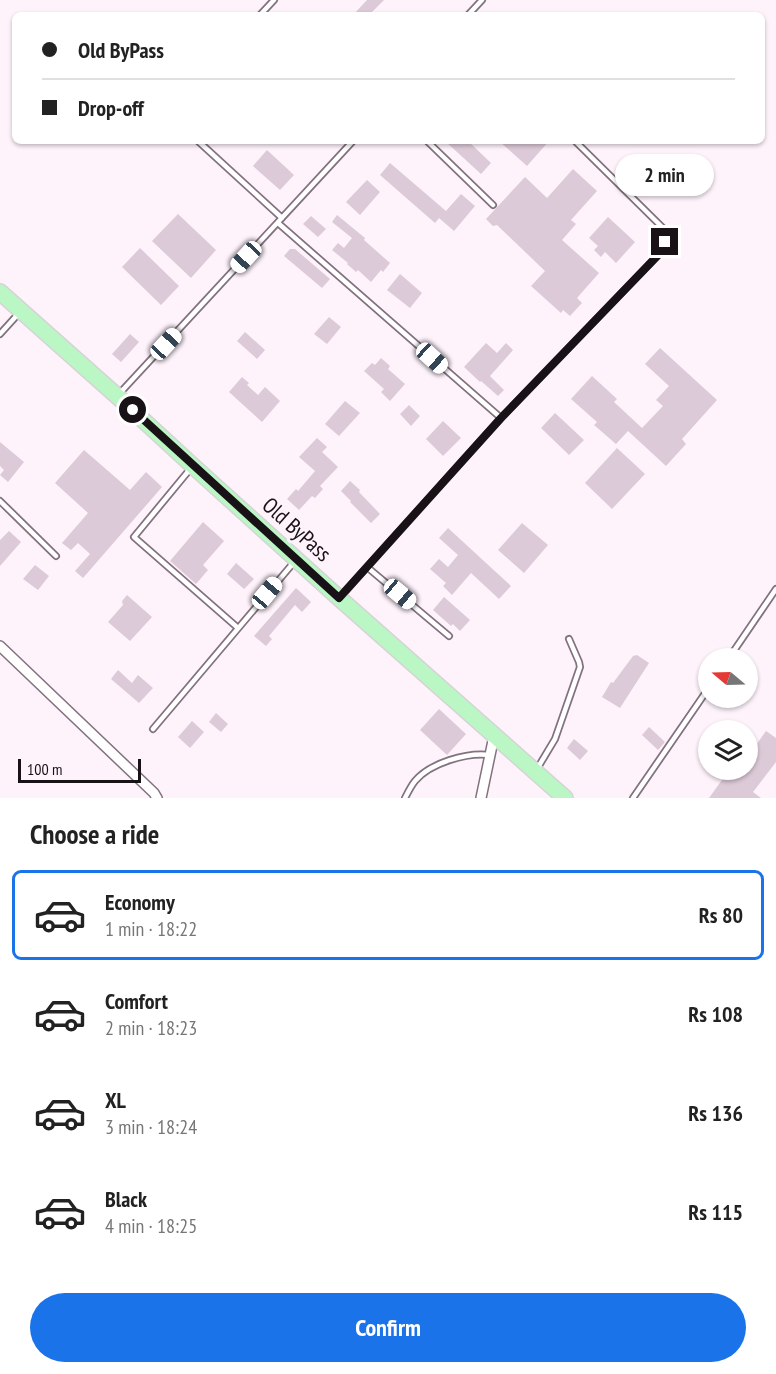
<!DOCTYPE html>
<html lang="en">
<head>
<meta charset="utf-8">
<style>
	body { margin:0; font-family:"PT Sans Narrow",sans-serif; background:#f2f2f2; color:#222; height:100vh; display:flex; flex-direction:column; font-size:22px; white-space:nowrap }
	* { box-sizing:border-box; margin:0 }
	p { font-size:20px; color:#767676 }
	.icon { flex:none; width:33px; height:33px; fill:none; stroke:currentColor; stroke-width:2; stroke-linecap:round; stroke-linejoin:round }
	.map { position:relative; height:798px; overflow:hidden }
	.panel { display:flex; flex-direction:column; background:#fff; flex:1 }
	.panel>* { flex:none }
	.top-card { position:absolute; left:12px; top:12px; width:753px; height:132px; border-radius:9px; box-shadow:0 2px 4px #0004; display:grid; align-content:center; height:132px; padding:0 30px; background:#fff }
	.needle { width:39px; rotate:289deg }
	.controls { position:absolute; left:698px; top:648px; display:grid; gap:12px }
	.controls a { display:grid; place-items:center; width:60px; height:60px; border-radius:50%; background:#fff; box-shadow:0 2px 4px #0004; font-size:30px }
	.scale { position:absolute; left:18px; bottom:15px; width:123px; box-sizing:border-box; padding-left:6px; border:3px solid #181217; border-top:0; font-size:16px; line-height:21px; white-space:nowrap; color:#181217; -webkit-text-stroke:4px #fef2fb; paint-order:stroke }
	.end { position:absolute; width:27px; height:27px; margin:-14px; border:8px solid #181217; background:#fff; box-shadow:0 0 0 3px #fff }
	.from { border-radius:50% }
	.bubble { position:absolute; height:42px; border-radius:21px; background:#fff; box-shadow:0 2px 4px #0004; font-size:20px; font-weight:800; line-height:42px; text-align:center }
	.car { position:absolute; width:18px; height:36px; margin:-18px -9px; border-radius:8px; box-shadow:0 0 4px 2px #0007; background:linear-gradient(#fff 24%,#345 0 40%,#fff 0 76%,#345 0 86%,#fff 0) }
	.top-card b { display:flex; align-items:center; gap:21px; height:57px; font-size:22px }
	.top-card b+b { border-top:2px solid #e0e0e0 }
	.top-card i { width:15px; height:15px; background:#222 }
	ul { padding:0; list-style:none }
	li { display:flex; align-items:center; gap:18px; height:90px; margin:0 12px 9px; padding:0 18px; border:3px solid transparent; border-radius:9px }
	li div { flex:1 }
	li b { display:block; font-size:22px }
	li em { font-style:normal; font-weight:800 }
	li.selected { border-color:#1a73e8 }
	li>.icon { width:54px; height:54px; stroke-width:1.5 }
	h2 { padding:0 30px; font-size:27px; line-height:72px }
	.primary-button { display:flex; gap:12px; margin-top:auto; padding:12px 30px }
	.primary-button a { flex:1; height:69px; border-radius:36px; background:#1a73e8; color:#fff; font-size:24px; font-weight:800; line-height:69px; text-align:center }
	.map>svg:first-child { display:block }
</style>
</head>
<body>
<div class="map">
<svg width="776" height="798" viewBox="0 0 776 798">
	<rect width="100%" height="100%" fill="#fef2fb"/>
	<!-- building -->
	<path fill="#ddcad8" d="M367,0H384L369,15H353Z
		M445,141H468L491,163L481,174Z
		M499,141H549L527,166Z
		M267,150L294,175L280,190L253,166Z
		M390,163L446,211L461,194L475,206L454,231L439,218L435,223L380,175Z
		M573,169L597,191L571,220L576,224L562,240L599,273L577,298L582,303L570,316L563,310L561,313L531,286L545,271L497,225L493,226L486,219L525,177L547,198Z
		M367,180L380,192L360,215L346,202Z
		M178,214L216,250L191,278L152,241Z
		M337,215L365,238L364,240L390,263L383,272L381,270L371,282L358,270L356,272L347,264L348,263L332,250L338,243L344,248L352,238L332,222Z
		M311,216L326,229L318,237L303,224Z
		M608,217L635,242L616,263L605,252L601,257L594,250L598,246L589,238Z
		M140,248L179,286L161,305L122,267Z
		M290,249H295L330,279L322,288L284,256Z
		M400,274L422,293L410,308L387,290Z
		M329,317L341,327L327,344L314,334Z
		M245,332L265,350L257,359L237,341Z
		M130,334L139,342L121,362L112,354Z
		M486,343L497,353L506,343L513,350L490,376L504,390L498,396L481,381L480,382L464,367Z
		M660,348L717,400L682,439L686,444L666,466L628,431L616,444L594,425L597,422L571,399L592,376L617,399L614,402L642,428L663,406L656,400L669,386L645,364Z
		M381,358L390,366L388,369L405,384L390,401L381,392L384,389L364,371L372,363L375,365Z
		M242,377L249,383L247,385L258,395L265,387L280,401L262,422L229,392Z
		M345,401L360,413L339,436L325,424Z
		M409,405L420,416L411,426L400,414Z
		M555,413L584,440L569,455L541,428Z
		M443,421L461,438L443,456L426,439Z
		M317,438L327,447L322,452L338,467L320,486L323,489L315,498L312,496L299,510L287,499L296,489L298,491L315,471L299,457Z
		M0,442L24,462L8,482L0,475L4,470L0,466Z
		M617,448L645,474L612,509L585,483Z
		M84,450L130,490L146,472L162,487L83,578L75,571L90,554L78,543L71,550L62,543L88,513L55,483Z
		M350,481L360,490L359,492L380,514L371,523L350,502L351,501L341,491Z
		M203,522L224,541L203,565L208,570L196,584L170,561Z
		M522,523L548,545L524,573L498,550Z
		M448,528L511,586L499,599L471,573L452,595L443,586L446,583L430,569L439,559L448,567L458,555L439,538Z
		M9,531L21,542L0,566V540Z
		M236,563L254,579L244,589L227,574Z
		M35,565L49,576L38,590L23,579Z
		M296,588L311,602L302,612L295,605L269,636L272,639L266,646L254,636Z
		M127,595L152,617L130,641L108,622L123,605L122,601Z
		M444,597L470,620L460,631L453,624L451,626L433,610Z
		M637,655L649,663L620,708L602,697L611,682L613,683L633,656Z
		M118,670L132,683L138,675L153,688L139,703L111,679Z
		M439,709L466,734L447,755L420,730Z
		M216,713L228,724L221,732L209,722Z
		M192,721L204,732L190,748L178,737Z
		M649,727L665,742L658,750L642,735Z
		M766,731L776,738V762L753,792L761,798H709L727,773L733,777L739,770H747V758Z
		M574,739L588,751L580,760L567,748Z"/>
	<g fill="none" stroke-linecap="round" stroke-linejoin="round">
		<!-- service casing -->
		<g stroke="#82717e" stroke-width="8">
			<path id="service" d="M260,15L274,0
				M468,15L482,0
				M198,141L282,218
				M427,141L493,205
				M278,223L501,418
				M0,334L20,312
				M119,394L353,141
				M191,468L134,537L238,628
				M0,501L56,556
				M367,567L449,636
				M341,596L501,418L663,250C665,242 666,237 663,228L575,141
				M729,658L776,589
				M153,729L295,561
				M537,769L555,739L580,667L579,662L569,639
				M405,798C408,792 411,786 415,781C430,763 467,752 490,755
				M633,798L708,689"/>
		</g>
		<!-- minor casing -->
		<g stroke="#82717e" stroke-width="12">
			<path id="minor" d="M0,646L154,793L157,798
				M481,798L494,736"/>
		</g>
		<!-- primary casing -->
		<g stroke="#d5d4d5" stroke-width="18">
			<path id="primary" d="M0,292L117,396L193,466L339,598L565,798"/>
		</g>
		<!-- service -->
		<use href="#service" stroke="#fff" stroke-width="4.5"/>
		<!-- minor -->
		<use href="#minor" stroke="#fff" stroke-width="9"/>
		<!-- primary -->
		<use href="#primary" stroke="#bbf7c5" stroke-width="15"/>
	</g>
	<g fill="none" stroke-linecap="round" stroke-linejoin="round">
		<!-- route -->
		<path stroke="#181217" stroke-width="8" d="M133,410L339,598L501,418L663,250L665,242"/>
	</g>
	<g text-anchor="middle" stroke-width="6" stroke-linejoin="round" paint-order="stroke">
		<!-- street labels -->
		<g font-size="22" fill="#181217" stroke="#fef2fb">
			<text transform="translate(297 529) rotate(42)" y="8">Old ByPass</text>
		</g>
	</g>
</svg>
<div class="controls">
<a><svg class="needle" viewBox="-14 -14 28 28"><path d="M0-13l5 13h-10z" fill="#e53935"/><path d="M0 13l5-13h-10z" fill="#767676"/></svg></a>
<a><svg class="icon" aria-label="layers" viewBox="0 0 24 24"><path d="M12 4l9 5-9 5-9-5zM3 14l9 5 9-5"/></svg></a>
</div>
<div class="scale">100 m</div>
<i class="end from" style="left:133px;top:410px"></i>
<i class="end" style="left:665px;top:242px"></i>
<div class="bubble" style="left:615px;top:154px;width:99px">2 min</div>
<i class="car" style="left:246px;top:257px;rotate:223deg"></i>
<i class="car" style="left:166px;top:344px;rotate:43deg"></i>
<i class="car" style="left:432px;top:358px;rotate:132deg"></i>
<i class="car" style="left:267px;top:593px;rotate:40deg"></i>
<i class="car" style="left:400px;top:594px;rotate:130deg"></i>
<div class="top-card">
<b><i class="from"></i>Old ByPass</b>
<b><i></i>Drop-off</b>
</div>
</div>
<section class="panel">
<h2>Choose a ride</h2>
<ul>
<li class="selected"><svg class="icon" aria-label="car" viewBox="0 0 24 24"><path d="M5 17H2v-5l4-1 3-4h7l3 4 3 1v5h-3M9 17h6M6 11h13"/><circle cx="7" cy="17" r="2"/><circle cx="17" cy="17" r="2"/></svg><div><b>Economy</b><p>1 min · 18:22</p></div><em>Rs 80</em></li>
<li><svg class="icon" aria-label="car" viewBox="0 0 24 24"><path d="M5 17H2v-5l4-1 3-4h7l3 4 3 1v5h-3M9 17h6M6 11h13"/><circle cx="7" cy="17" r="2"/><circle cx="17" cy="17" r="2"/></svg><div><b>Comfort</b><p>2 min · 18:23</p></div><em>Rs 108</em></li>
<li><svg class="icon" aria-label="car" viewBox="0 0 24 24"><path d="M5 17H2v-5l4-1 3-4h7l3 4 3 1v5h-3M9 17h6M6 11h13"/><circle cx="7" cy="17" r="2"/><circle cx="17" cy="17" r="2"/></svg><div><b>XL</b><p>3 min · 18:24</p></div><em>Rs 136</em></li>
<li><svg class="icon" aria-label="car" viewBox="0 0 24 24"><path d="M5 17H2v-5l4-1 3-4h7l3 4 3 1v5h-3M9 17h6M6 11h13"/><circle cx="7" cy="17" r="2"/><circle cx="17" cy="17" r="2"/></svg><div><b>Black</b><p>4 min · 18:25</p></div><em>Rs 115</em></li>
</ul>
<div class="primary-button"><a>Confirm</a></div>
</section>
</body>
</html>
